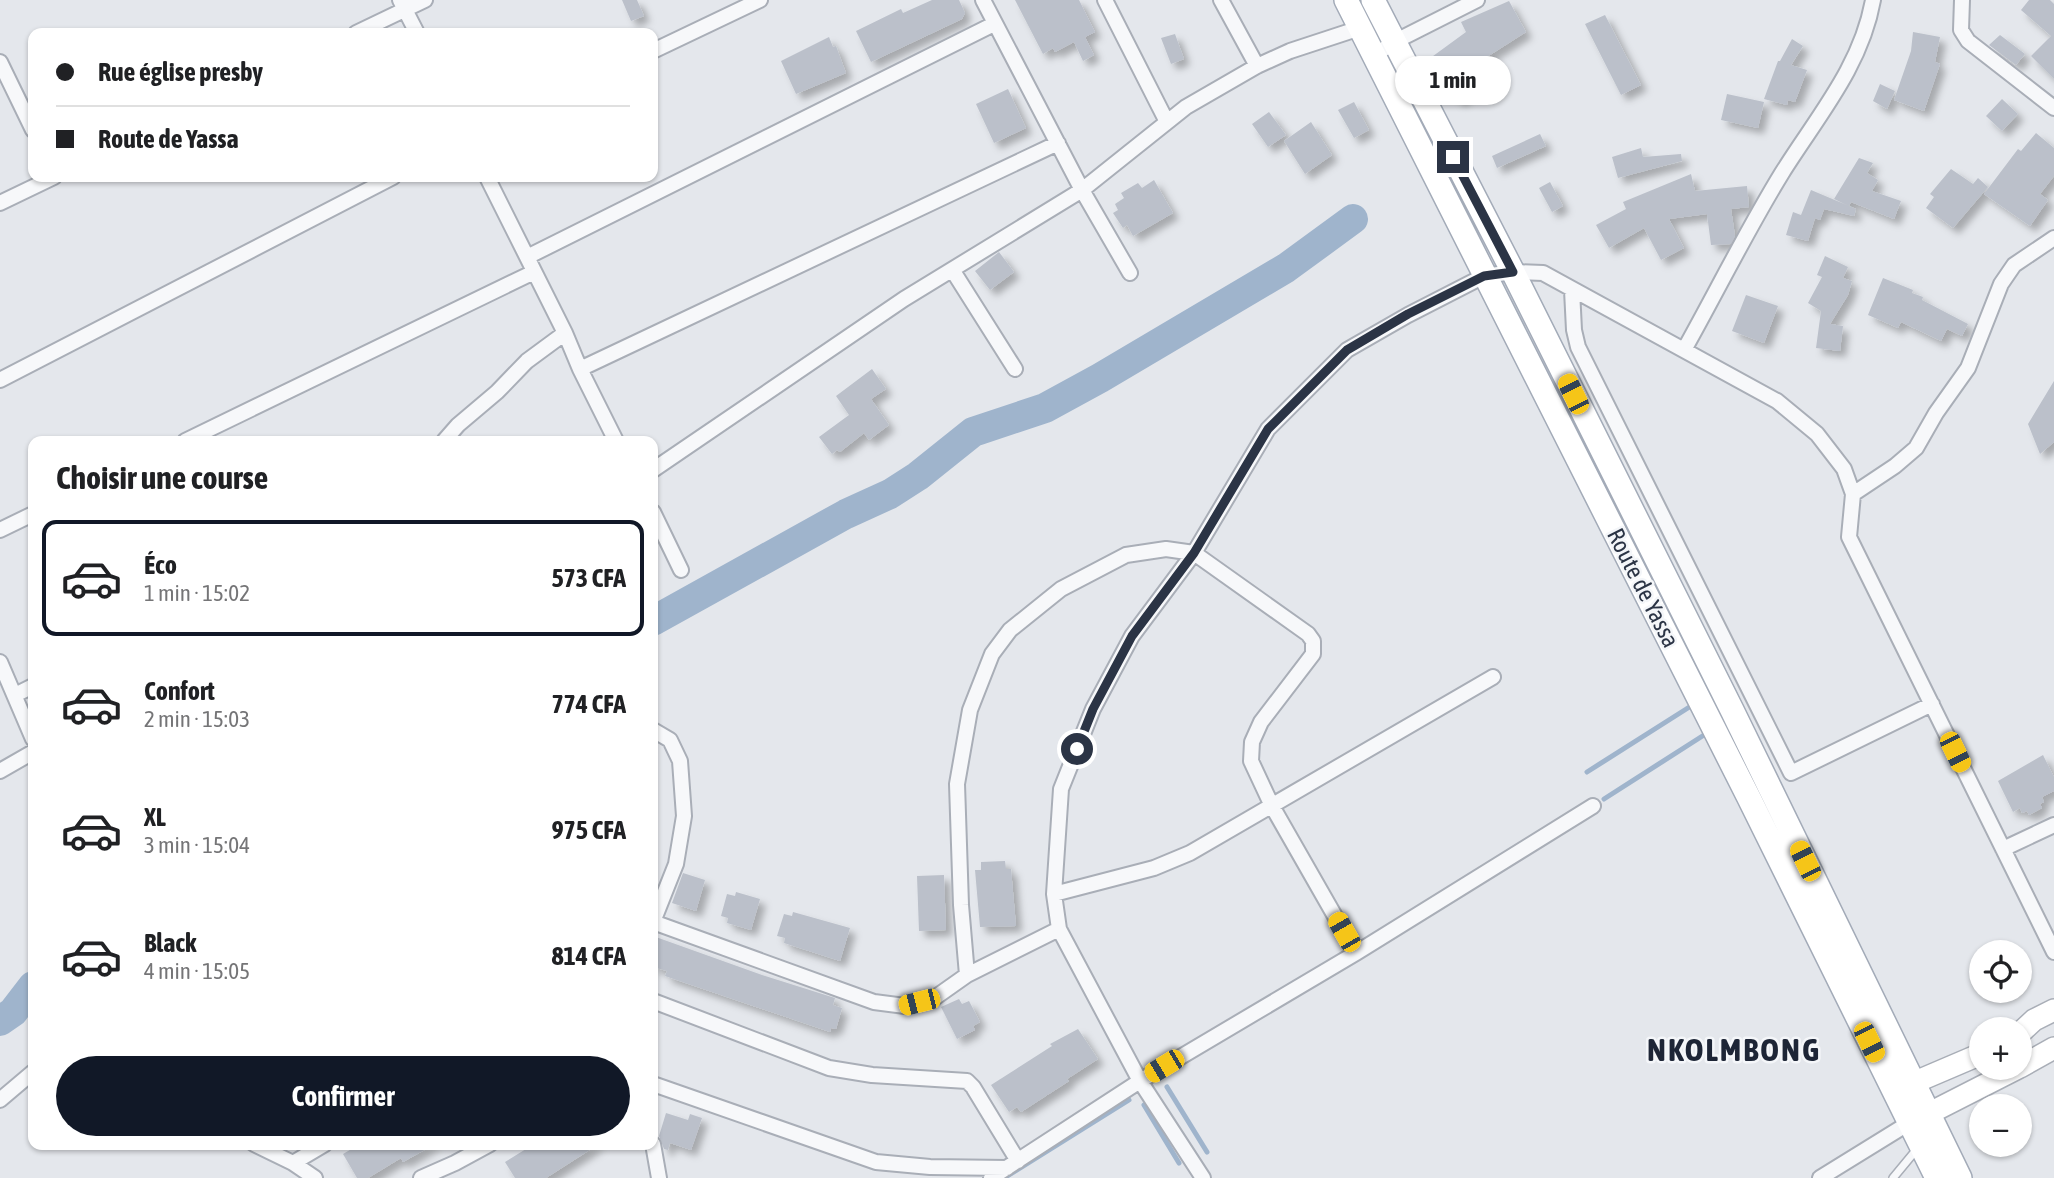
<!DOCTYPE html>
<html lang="fr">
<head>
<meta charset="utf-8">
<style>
	body { margin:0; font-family:"Asap Condensed",sans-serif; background:#f6f6f6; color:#202124; height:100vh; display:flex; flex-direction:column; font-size:26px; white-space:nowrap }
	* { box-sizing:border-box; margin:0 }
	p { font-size:23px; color:#757577 }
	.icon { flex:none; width:38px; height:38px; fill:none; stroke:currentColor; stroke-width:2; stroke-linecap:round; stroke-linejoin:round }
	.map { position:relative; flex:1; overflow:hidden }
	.side { position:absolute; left:28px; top:436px; width:630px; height:714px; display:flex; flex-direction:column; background:#fff; border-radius:14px; box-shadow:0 2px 5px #0004 }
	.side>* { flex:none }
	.guide { position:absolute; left:28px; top:28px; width:630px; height:154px; border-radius:14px; box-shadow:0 2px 5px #0004; display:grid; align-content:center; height:154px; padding:0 28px; background:#fff }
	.buttons { position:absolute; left:1969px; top:940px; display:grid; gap:14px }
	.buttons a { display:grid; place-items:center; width:63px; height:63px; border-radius:50%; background:#fff; box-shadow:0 2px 5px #0004; font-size:35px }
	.end { position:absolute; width:32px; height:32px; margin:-16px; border:9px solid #2b3445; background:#fff; box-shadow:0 0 0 4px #fff }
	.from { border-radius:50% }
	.bubble { position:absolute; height:49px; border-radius:24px; background:#fff; box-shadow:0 2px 5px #0004; font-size:23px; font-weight:700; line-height:49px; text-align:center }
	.car { position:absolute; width:21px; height:42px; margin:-21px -10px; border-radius:9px; box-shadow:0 0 5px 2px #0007; background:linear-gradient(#f5c518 24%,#345 0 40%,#f5c518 0 76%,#345 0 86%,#f5c518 0) }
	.guide b { display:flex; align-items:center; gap:24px; height:66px; font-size:26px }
	.guide b+b { border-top:2px solid #e0e0e0 }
	.guide i { width:18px; height:18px; background:#202124 }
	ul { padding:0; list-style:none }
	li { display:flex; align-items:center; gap:21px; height:116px; margin:0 14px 10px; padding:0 14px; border:4px solid transparent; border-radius:14px }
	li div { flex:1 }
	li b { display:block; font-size:26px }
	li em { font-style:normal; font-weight:700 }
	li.selected { border-color:#111827 }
	li>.icon { width:63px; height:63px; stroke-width:1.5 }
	h2 { padding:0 28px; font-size:32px; line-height:84px }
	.primary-button { display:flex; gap:14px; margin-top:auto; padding:14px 28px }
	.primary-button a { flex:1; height:80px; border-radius:42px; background:#111827; color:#fff; font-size:28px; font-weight:700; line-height:80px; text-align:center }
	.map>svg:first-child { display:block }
</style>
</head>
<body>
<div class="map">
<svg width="2054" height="1178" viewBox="0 0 2054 1178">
	<defs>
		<filter id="shadow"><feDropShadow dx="6" dy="6" stdDeviation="3.5" flood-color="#0004"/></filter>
	</defs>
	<rect width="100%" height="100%" fill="#e4e7ec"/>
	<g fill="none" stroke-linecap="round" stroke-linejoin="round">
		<!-- stream -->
		<path stroke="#9fb4cc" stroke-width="5" d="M1587,772L1691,706
			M1604,799L1704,735
			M1167,1087L1207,1152
			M1144,1105L1179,1163
			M1004,1178L1129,1100"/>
		<!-- river -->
		<path stroke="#9fb4cc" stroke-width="30" d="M653,621L846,514L890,494L918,476L973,432L1045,408L1100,378L1286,268L1353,219
			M0,1021L13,1012L33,986"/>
	</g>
	<!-- building -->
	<path fill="#bbc0ca" filter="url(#shadow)" d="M622,0H637L644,16L631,21Z
		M932,0H959L965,13L962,19L871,62L856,31L901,9L903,13Z
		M1015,0H1079L1095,32L1085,37L1094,55L1083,61L1074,42L1055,52L1053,48L1043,54Z
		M2029,0H2050L2054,4V79L2031,56L2051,36L2021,10Z
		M1509,1L1526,32L1479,62L1489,76L1459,101L1429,59L1466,32L1461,22Z
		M1605,15L1641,85L1621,95L1585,24Z
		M1913,32L1940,37L1935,62L1940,64L1924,111L1894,100L1911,51Z
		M1175,34L1184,59L1171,64L1161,38Z
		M2000,35L2025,54L2016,65L1989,45Z
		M829,37L833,47L836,46L846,73L796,94L781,61Z
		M1792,39L1803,46L1791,65L1807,70L1795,102L1788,100L1787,105L1764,99L1778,61H1780Z
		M1880,84L1895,91L1887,109L1873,101Z
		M1008,89L1026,128L994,143L976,104Z
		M1727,94L1764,102L1758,128L1721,120Z
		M2002,99L2018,114L2002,131L1986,116Z
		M1354,102L1369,130L1354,138L1338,110Z
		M1269,112L1286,135L1268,147L1252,124Z
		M1311,122L1332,155L1305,174L1284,141Z
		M2036,133L2054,148V176L2040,194L2048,200L2030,226L1984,194L2018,149L2021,151Z
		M1540,134L1546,146L1497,168L1492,156Z
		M1641,148L1643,157L1681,154L1682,161L1618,178L1612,157Z
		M1859,158L1873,163L1867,173L1878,180L1872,191L1901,201L1894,219L1851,202L1849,206L1834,199Z
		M1951,169L1973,184L1978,178L1988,187L1953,228L1926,208L1934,197L1930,194Z
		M1691,174L1695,191L1747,186L1749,207L1731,209L1735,236L1731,244L1711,245L1707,214L1669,219L1684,248L1661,260L1644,228L1609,248L1596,225L1626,209L1623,202Z
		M1154,180L1173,213L1133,236L1127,225L1123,228L1113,213L1118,210L1115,204L1124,198L1121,193L1138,183L1142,188Z
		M1550,182L1563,206L1552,212L1539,188Z
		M1811,190L1856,209L1854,216L1824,209L1820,220L1815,218L1808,241L1786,235L1793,212L1801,215Z
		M999,252L1014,272L990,290L975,271Z
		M1825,256L1848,267L1843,278L1852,281L1848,295L1830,324L1843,326L1840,351L1816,348L1821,311L1808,303L1822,277L1817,275Z
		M1883,278L1913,290L1912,293L1923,297L1922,300L1968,324L1962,336L1947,329L1941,341L1901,322L1898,328L1868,315Z
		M1746,295L1778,306L1764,343L1732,331Z
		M872,369L886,389L871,399L889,425L869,440L864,433L840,452L837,450L832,454L819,437L849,415L836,396Z
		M2054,381V442L2040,454L2028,424Z
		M2043,755L2054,777V791L2042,797L2044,802L2040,804L2042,808L2029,815L2027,811L2022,813L2020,808L2013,812L1998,781Z
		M1005,861L1006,869H1011L1016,926L980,927L975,870H981V862Z
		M683,873L705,880L696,911L672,903Z
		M944,875L946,930L919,931L917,876Z
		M736,892L760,899L751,930L727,923L728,918L721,916L727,894L735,896Z
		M793,912L850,928L840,961L784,943L785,938L777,936L784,914L792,916Z
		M653,936L762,975L835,998L833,1005L842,1008L836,1029L831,1028L830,1032L665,976L667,971L653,967Z
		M959,999L962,1004L969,1001L980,1022L973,1026L975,1030L957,1039L941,1007Z
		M1078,1029L1098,1059L1067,1079L1069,1081L1021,1112L1017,1107L1009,1112L991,1085L1052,1046L1050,1044Z
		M666,1113L688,1120L690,1114L702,1118L691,1150L670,1143L668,1150L664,1149L659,1136Z
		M360,1144H435L403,1162L401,1158L368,1178H357L343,1154Z
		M534,1144H599L546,1178H515L505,1162Z"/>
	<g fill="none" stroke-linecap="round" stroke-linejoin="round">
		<!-- service casing -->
		<g stroke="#a9aeb7" stroke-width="10">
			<path id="service" d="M1893,1178L1917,1149"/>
		</g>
		<!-- minor casing -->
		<g stroke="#a9aeb7" stroke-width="18">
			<path id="minor" d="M400,0L417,33
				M983,0L1082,190L1130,273
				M1105,0L1167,122
				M1221,0L1257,66
				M1962,0L1961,30L1968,41L2054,108
				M356,33L425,0
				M653,51L760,0
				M1375,55L1394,42L1477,0
				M0,62L33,130
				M487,177L565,333L580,369L616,441
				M0,203L54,177
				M527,257L994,24
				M953,271L1015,369
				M1572,290L1574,330L1578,347L1791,773L1932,704
				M1684,350C1717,291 1747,230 1782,173C1817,117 1861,67 1873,0
				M580,369L1058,143
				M0,380L393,177
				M185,441L534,272
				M444,441L458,425L497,392L527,361L565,333
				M653,470L904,299L1082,190L1186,107L1257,66L1290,51L1360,28
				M1853,494L1895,466L1916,448L1936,413L1968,368L2001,284L2014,265L2054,238
				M653,512L681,570
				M0,530L33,514
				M0,662L33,739
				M15,695L33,686
				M653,730L670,740L680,761L684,816L676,864L653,922
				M0,771L33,752
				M2003,849L2054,825
				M1054,894L1154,868L1190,853L1493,677
				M653,922L874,1002L905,1006L933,999L967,975L1059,929
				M967,975L961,905L957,784L970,710L992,654L1010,630L1061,589L1126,555L1166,549L1194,553L1308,634L1313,641V654L1261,722L1252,742L1251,761L1272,806L1356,953
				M653,1001L829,1068L872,1075L967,1081L973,1087L1018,1161
				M653,1084L876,1162L930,1167L1007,1168
				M0,1100L33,1072
				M254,1144L293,1163L315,1178
				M653,1144L659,1178
				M293,1163L325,1144
				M421,1178L455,1163L490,1144
				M991,1178L1140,1081L1356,953L1593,806
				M1203,1178L1140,1081L1059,929L1054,894L1061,789L1093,709L1132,636L1194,553L1268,429L1347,350L1408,315L1484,276L1513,272L1543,273L1777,401L1817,434L1844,469L1853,494L1849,537L2054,952
				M1820,1178L1909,1123"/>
		</g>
		<!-- secondary casing -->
		<g stroke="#a9aeb7" stroke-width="24">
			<path id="secondary" d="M2020,1033L2034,1020L2054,1010
				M2020,1067L2054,1048
				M1899,1089L1981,1054
				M1914,1121L2018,1068"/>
		</g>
		<!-- primary casing -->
		<g stroke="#a3abb8" stroke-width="26">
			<path id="primary" d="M1346,0L1749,798L1937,1178
				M1373,0L1513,272L1732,710L1960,1178"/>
		</g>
		<!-- service -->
		<use href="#service" stroke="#f7f8fa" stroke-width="7"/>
		<!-- minor -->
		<use href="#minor" stroke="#f7f8fa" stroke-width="14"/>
		<!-- secondary -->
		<use href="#secondary" stroke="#fff" stroke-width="21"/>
		<!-- primary -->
		<use href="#primary" stroke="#fff" stroke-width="23"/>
	</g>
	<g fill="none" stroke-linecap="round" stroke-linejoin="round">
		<!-- route -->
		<path stroke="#2b3445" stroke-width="9" d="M1077,749L1093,709L1132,636L1194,553L1268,429L1347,350L1408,314L1484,276L1513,272L1453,157"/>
	</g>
	<g text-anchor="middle" stroke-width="5" stroke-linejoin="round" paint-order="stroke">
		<!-- street labels -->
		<g font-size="24" fill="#2b3445" stroke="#f4f6f9">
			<text transform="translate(1643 588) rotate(63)" y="8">Route de Yassa</text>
		</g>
		<!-- district labels -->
		<g font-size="32" font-weight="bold" letter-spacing="2" fill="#1d2536" stroke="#f4f6f9">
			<text x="1734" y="1061">NKOLMBONG</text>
		</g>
	</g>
</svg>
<div class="buttons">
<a><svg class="icon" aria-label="locate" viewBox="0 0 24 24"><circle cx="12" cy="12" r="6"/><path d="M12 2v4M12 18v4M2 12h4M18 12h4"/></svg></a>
<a>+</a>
<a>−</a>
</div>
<i class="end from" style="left:1077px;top:749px"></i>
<i class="end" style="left:1453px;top:157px"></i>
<div class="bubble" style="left:1395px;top:56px;width:116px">1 min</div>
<i class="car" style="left:1573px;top:394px;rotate:334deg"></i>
<i class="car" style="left:1955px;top:752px;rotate:154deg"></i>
<i class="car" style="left:1805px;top:861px;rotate:334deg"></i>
<i class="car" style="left:1344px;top:932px;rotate:330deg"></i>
<i class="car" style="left:919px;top:1002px;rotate:256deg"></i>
<i class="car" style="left:1869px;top:1042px;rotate:154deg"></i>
<i class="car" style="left:1164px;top:1066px;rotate:239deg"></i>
<div class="guide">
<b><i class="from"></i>Rue église presby</b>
<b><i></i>Route de Yassa</b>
</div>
<section class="side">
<h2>Choisir une course</h2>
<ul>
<li class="selected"><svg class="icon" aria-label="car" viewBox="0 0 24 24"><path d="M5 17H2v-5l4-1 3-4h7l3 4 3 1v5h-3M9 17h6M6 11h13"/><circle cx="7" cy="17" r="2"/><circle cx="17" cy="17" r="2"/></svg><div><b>Éco</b><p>1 min · 15:02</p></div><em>573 CFA</em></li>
<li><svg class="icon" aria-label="car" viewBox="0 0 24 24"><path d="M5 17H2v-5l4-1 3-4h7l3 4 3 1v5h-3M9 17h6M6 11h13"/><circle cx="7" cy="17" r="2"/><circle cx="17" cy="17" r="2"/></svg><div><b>Confort</b><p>2 min · 15:03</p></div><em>774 CFA</em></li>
<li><svg class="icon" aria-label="car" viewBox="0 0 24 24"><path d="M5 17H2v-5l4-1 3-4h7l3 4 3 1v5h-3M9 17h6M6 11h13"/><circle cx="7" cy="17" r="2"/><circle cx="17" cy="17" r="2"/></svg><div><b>XL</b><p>3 min · 15:04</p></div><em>975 CFA</em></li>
<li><svg class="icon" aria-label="car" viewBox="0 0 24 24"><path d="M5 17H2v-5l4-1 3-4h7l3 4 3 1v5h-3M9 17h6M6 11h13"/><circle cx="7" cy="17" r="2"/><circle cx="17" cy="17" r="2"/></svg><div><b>Black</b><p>4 min · 15:05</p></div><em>814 CFA</em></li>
</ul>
<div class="primary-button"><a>Confirmer</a></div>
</section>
</div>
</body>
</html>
